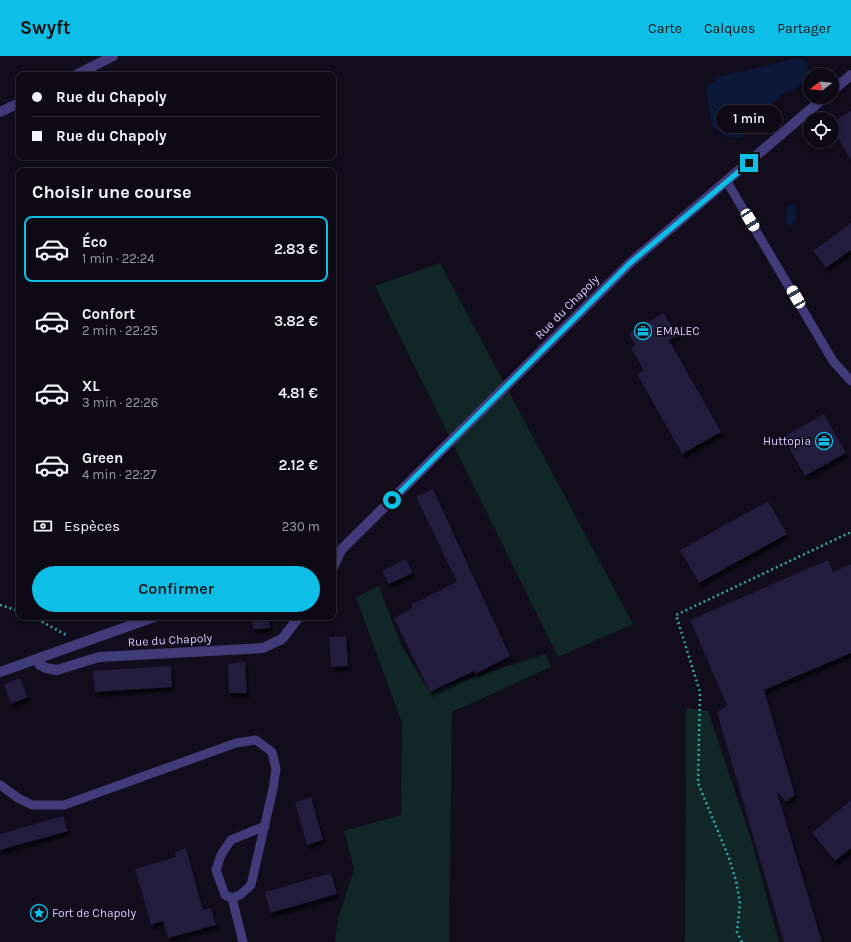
<!DOCTYPE html>
<html lang="fr">
<head>
<meta charset="utf-8">
<style>
	body { margin:0; font-family:Karla,sans-serif; background:#16131f; color:#f1f3f6; height:100vh; display:flex; flex-direction:column; font-size:15px; white-space:nowrap }
	* { box-sizing:border-box; margin:0 }
	p { font-size:13px; color:#9a9aa1 }
	.icon { flex:none; width:22px; height:22px; fill:none; stroke:currentColor; stroke-width:2; stroke-linecap:round; stroke-linejoin:round }
	.map { position:relative; flex:1; overflow:hidden }
	.panel { position:absolute; left:16px; top:112px; width:320px; height:452px; display:flex; flex-direction:column; background:#0d0a16; border-radius:8px; box-shadow:0 2px 6px #0003,0 0 0 1px #2d2b35 }
	.panel>* { flex:none }
	.guide { position:absolute; left:16px; top:16px; width:320px; height:88px; border-radius:8px; box-shadow:0 2px 6px #0003,0 0 0 1px #2d2b35; display:grid; align-content:center; height:88px; padding:0 16px; background:#0d0a16 }
	.needle { width:26px; rotate:254deg }
	.tools { position:absolute; left:803px; top:12px; display:grid; gap:8px }
	.tools a { display:grid; place-items:center; width:36px; height:36px; border-radius:50%; background:#0d0a16; box-shadow:0 2px 6px #0003,0 0 0 1px #2d2b35; font-size:20px }
	.end { position:absolute; width:18px; height:18px; margin:-9px; border:5px solid #0dbfe7; background:#111; box-shadow:0 0 0 2px #111 }
	.from { border-radius:50% }
	.bubble { position:absolute; height:28px; border-radius:14px; background:#0d0a16; box-shadow:0 2px 6px #0003,0 0 0 1px #2d2b35; font-size:13px; font-weight:600; line-height:28px; text-align:center }
	.car { position:absolute; width:12px; height:24px; margin:-12px -6px; border-radius:5px; box-shadow:0 0 3px 1px #0007; background:linear-gradient(#fff 24%,#345 0 40%,#fff 0 76%,#345 0 86%,#fff 0) }
	.guide b { display:flex; align-items:center; gap:14px; height:38px; font-size:15px }
	.guide b+b { border-top:1px solid #2d2b35 }
	.guide i { width:10px; height:10px; background:#f1f3f6 }
	ul { padding:0; list-style:none }
	li { display:flex; align-items:center; gap:12px; height:66px; margin:0 8px 6px; padding:0 8px; border:2px solid transparent; border-radius:8px }
	li div { flex:1 }
	li b { display:block; font-size:15px }
	li em { font-style:normal; font-weight:600 }
	li.active { border-color:#0dbfe7 }
	li>.icon { width:36px; height:36px; stroke-width:1.5 }
	h2 { padding:0 16px; font-size:18px; line-height:48px }
	.pay { display:flex; align-items:center; gap:10px; height:44px; padding:0 16px; font-size:15px }
	.pay p { margin-inline-start:auto }
	.button { display:flex; gap:8px; margin-top:auto; padding:8px 16px }
	.button a { flex:1; height:46px; border-radius:24px; background:#0dbfe7; color:#111; font-size:16px; font-weight:600; line-height:46px; text-align:center }
	header { display:flex; align-items:center; gap:24px; box-sizing:border-box; height:56px; padding:0 20px; background:#0dbfe7; color:#111 }
	header strong { font-size:19px }
	nav { display:flex; gap:22px; margin-inline-start:auto; font-size:14px }
	.map>svg:first-child { display:block }
</style>
</head>
<body>
<header>
<strong>Swyft</strong>
<nav><a>Carte</a><a>Calques</a><a>Partager</a></nav>
</header>
<div class="map">
<svg width="851" height="886" viewBox="0 0 851 886">
	<defs>
		<filter id="shadow"><feDropShadow dx="2.5" dy="4.5" stdDeviation="1" flood-color="#0009"/></filter>
	</defs>
	<rect width="100%" height="100%" fill="#110d1d"/>
	<!-- green -->
	<path fill="#102627" d="M440,207L633,568L558,601L375,230Z
		M379,530L401,589L430,636L545,598L551,611L452,656L449,886H335L338,863L354,813L344,775L401,759L402,667L356,541Z
		M686,652L708,655L751,783L779,886H685Z"/>
	<!-- water -->
	<path fill="#0b1838" d="M798,2L806,4L809,20L796,32L781,39L741,82L726,81L712,70L706,33L718,21Z
		M790,149L795,151L796,164L790,170L786,166L787,152Z"/>
	<!-- building -->
	<path fill="#241a3d" filter="url(#shadow)" d="M851,55V104L832,73V67Z
		M851,167V194L826,212L813,195Z
		M664,257L677,280L669,284L721,376L682,398L637,318L644,315L631,292L635,290L629,277Z
		M824,358L846,397L805,420L783,381Z
		M433,433L510,600L475,618L474,615L430,636L394,562L413,552L411,549L457,526L416,441Z
		M768,445L787,478L699,527L680,494Z
		M406,503L413,517L389,528L382,515Z
		M828,504L833,516L851,508V597L764,634L795,739L786,746L777,736L822,886H784L717,656L727,650L690,564Z
		M252,561H269L270,572L253,573Z
		M346,580L348,610L331,611L329,581Z
		M245,606L247,637H229L228,608Z
		M171,610L172,631L95,636L93,615Z
		M20,622L28,641L11,648L4,628Z
		M311,741L323,784L307,789L295,746Z
		M851,744V792L835,805L812,777Z
		M63,760L68,775L0,794V778Z
		M186,792L203,854L211,852L216,869L168,882L163,865L151,869L135,813L176,801L175,796Z
		M331,817L337,838L270,857L265,836Z"/>
	<g fill="none" stroke-linecap="round" stroke-linejoin="round">
		<!-- path -->
		<path stroke="#34a6a8" stroke-width="2.5" stroke-dasharray="2 3" stroke-linecap="butt" d="M0,549L19,555
			M33,561L68,580
			M742,886L737,876L740,847L736,825L729,802L698,727L700,636L676,559L851,476"/>
		<!-- service -->
		<path stroke="#423b7a" stroke-width="9" d="M727,126L833,305L851,325
			M0,729L18,742L32,749H64L236,687L256,684L272,696L276,713L273,733L251,829L240,839L232,842L225,839L216,814L221,799L231,784L265,770
			M232,842L243,886"/>
		<!-- minor -->
		<path stroke="#423b7a" stroke-width="10" d="M76,19L113,0
			M832,35L851,19
			M0,56L19,47
			M333,511L341,494L630,207L825,41
			M37,603L40,609L46,612L57,614L99,601L263,592L282,583L299,561
			M0,616L154,561"/>
	</g>
	<g fill="none" stroke-linecap="round" stroke-linejoin="round">
		<!-- route -->
		<path stroke="#0dbfe7" stroke-width="5" d="M392,444L630,207L749,107"/>
	</g>
	<!-- icons -->
	<defs>
		<g id="office-ring" transform="scale(0.9)"><circle r="9.5" fill="#110d1d" stroke="#0dbfe7" stroke-width="1.5"/><path d="M-6-3h4V-5.5h4V-3h4V5H-6ZM-1-4.5V-3h2v-1.5ZM-6 0V1H6V0Z" fill="#0dbfe7"/></g>
		<g id="sight-ring" transform="scale(0.9)"><circle r="9.5" fill="#110d1d" stroke="#0dbfe7" stroke-width="1.5"/><path d="M0-6L1.8-2.2L6-1.7L2.9 1.2L3.7 5.4L0 3.3L-3.7 5.4L-2.9 1.2L-6-1.7L-1.8-2.2Z" fill="#0dbfe7"/></g>
	</defs>
	<g fill-rule="evenodd">
		<use href="#office-ring" x="643" y="275"/>
		<use href="#office-ring" x="824" y="385"/>
		<use href="#sight-ring" x="39" y="857"/>
	</g>
	<g text-anchor="middle" stroke-width="3" stroke-linejoin="round" paint-order="stroke">
		<!-- street labels -->
		<g font-size="12" fill="#d5ccfc" stroke="#110d1d">
			<text transform="translate(567 251) rotate(-45)" y="4">Rue du Chapoly</text>
			<text transform="translate(170 584) rotate(-3)" y="4">Rue du Chapoly</text>
		</g>
		<!-- poi labels -->
		<g font-size="12" fill="#d5ccfc" stroke="#110d1d" text-anchor="start">
			<text x="656" y="279">EMALEC</text>
			<text x="811" y="389" text-anchor="end">Huttopia</text>
			<text x="52" y="861">Fort de Chapoly</text>
		</g>
	</g>
</svg>
<div class="tools">
<a><svg class="needle" viewBox="-14 -14 28 28"><path d="M0-13l5 13h-10z" fill="#e53935"/><path d="M0 13l5-13h-10z" fill="#9a9aa1"/></svg></a>
<a><svg class="icon" aria-label="locate" viewBox="0 0 24 24"><circle cx="12" cy="12" r="6"/><path d="M12 2v4M12 18v4M2 12h4M18 12h4"/></svg></a>
</div>
<i class="end from" style="left:392px;top:444px"></i>
<i class="end" style="left:749px;top:107px"></i>
<div class="bubble" style="left:716px;top:49px;width:66px">1 min</div>
<i class="car" style="left:750px;top:164px;rotate:149deg"></i>
<i class="car" style="left:796px;top:241px;rotate:330deg"></i>
<div class="guide">
<b><i class="from"></i>Rue du Chapoly</b>
<b><i></i>Rue du Chapoly</b>
</div>
<section class="panel">
<h2>Choisir une course</h2>
<ul>
<li class="active"><svg class="icon" aria-label="car" viewBox="0 0 24 24"><path d="M5 17H2v-5l4-1 3-4h7l3 4 3 1v5h-3M9 17h6M6 11h13"/><circle cx="7" cy="17" r="2"/><circle cx="17" cy="17" r="2"/></svg><div><b>Éco</b><p>1 min · 22:24</p></div><em>2.83 €</em></li>
<li><svg class="icon" aria-label="car" viewBox="0 0 24 24"><path d="M5 17H2v-5l4-1 3-4h7l3 4 3 1v5h-3M9 17h6M6 11h13"/><circle cx="7" cy="17" r="2"/><circle cx="17" cy="17" r="2"/></svg><div><b>Confort</b><p>2 min · 22:25</p></div><em>3.82 €</em></li>
<li><svg class="icon" aria-label="car" viewBox="0 0 24 24"><path d="M5 17H2v-5l4-1 3-4h7l3 4 3 1v5h-3M9 17h6M6 11h13"/><circle cx="7" cy="17" r="2"/><circle cx="17" cy="17" r="2"/></svg><div><b>XL</b><p>3 min · 22:26</p></div><em>4.81 €</em></li>
<li><svg class="icon" aria-label="car" viewBox="0 0 24 24"><path d="M5 17H2v-5l4-1 3-4h7l3 4 3 1v5h-3M9 17h6M6 11h13"/><circle cx="7" cy="17" r="2"/><circle cx="17" cy="17" r="2"/></svg><div><b>Green</b><p>4 min · 22:27</p></div><em>2.12 €</em></li>
</ul>
<div class="pay"><svg class="icon" aria-label="cash" viewBox="0 0 24 24"><path d="M3 7h18v10H3z"/><circle cx="12" cy="12" r="2"/></svg>Espèces<p>230 m</p></div>
<div class="button"><a>Confirmer</a></div>
</section>
</div>
</body>
</html>
